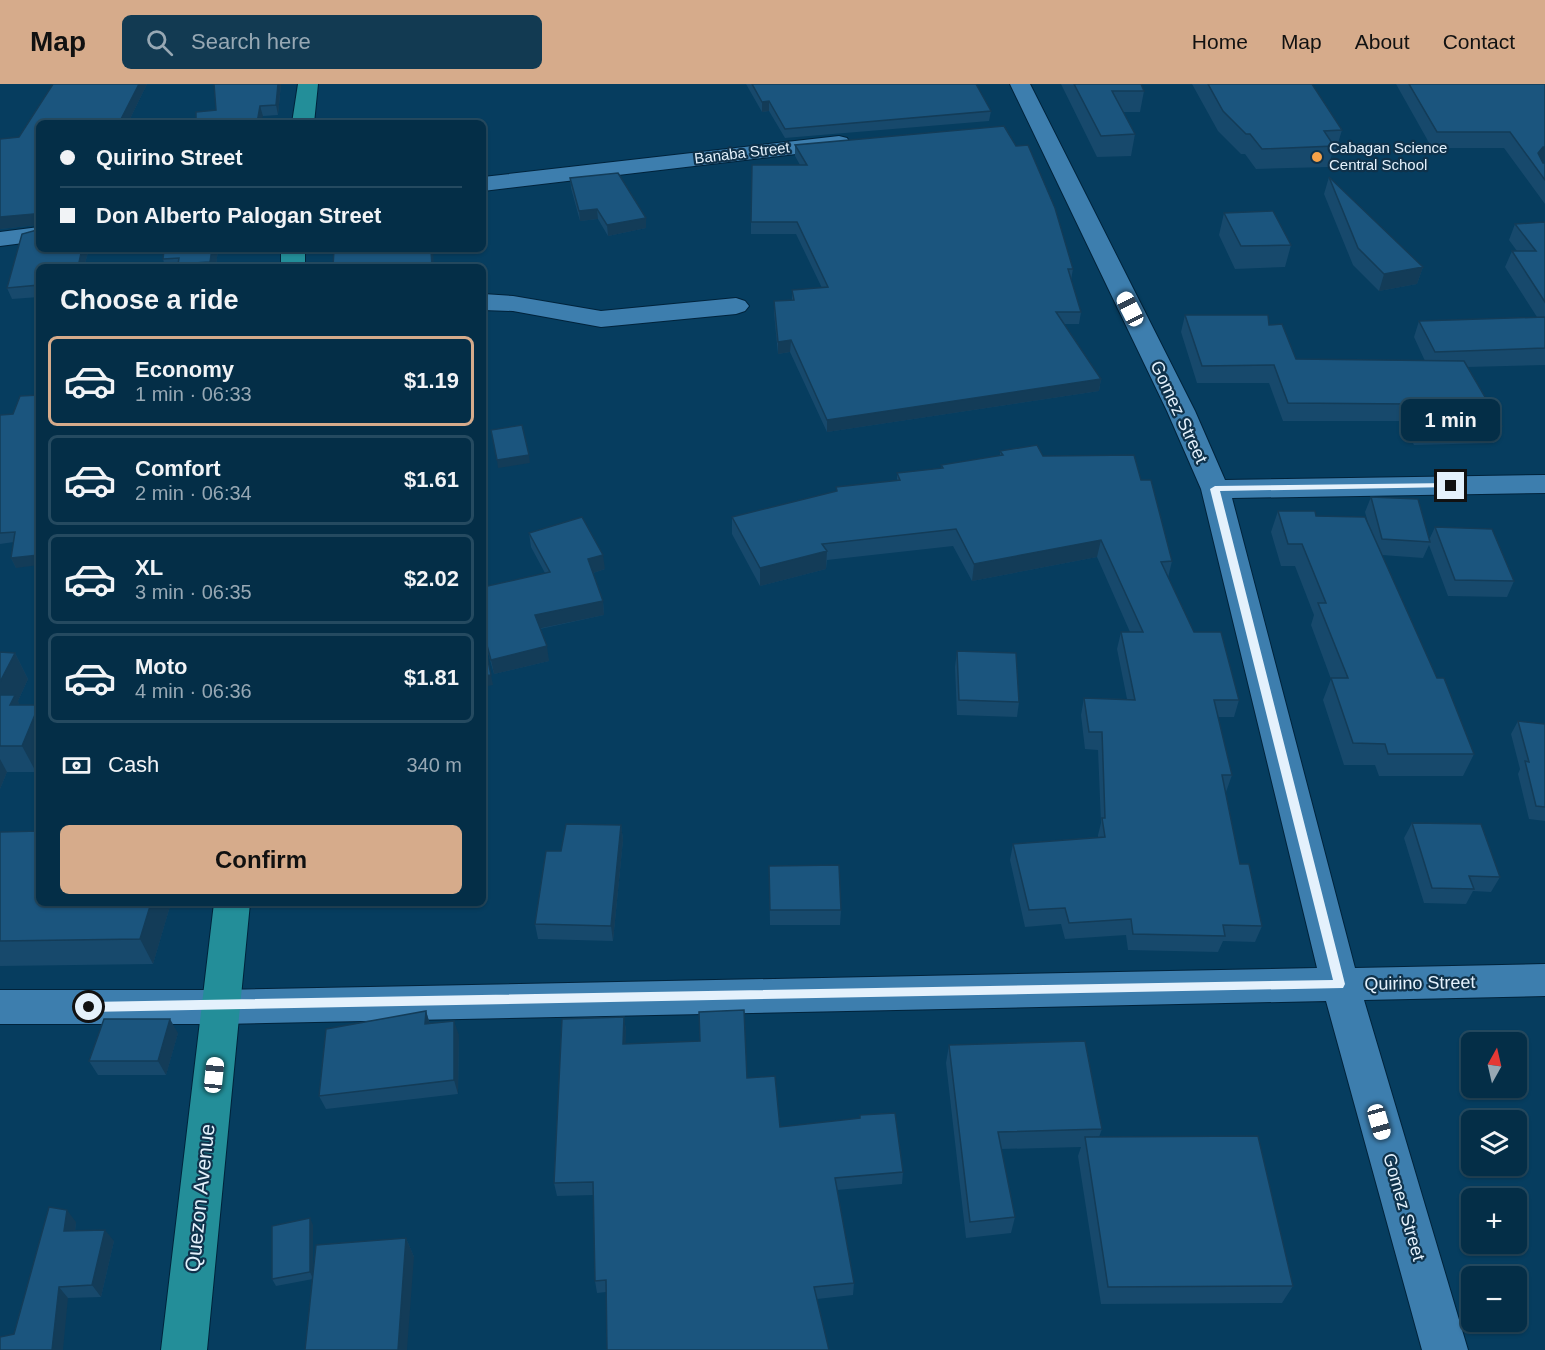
<!DOCTYPE html>
<html lang="en">
<head>
<meta charset="utf-8">
<style>
	body { margin:0; font-family:Arial,sans-serif; background:#123a52; color:#f1f3f6; height:100vh; display:flex; flex-direction:column; font-size:22px; white-space:nowrap }
	* { box-sizing:border-box; margin:0 }
	p { font-size:20px; color:#97a8b4 }
	.icon { flex:none; width:33px; height:33px; fill:none; stroke:currentColor; stroke-width:2; stroke-linecap:round; stroke-linejoin:round }
	.map { position:relative; flex:1; overflow:hidden }
	.panel { position:absolute; left:36px; top:180px; width:450px; height:642px; display:flex; flex-direction:column; background:#042e47; border-radius:9px; box-shadow:0 2px 4px #0004,0 0 0 2px #254a60 }
	.panel>* { flex:none }
	.banner { position:absolute; left:36px; top:36px; width:450px; height:132px; border-radius:9px; box-shadow:0 2px 4px #0004,0 0 0 2px #254a60; display:grid; align-content:center; height:132px; padding:0 24px; background:#042e47 }
	.needle { width:39px; rotate:8deg }
	.buttons { position:absolute; left:1461px; top:948px; display:grid; gap:12px }
	.buttons a { display:grid; place-items:center; width:66px; height:66px; border-radius:9px; background:#042e47; box-shadow:0 2px 4px #0004,0 0 0 2px #254a60; font-size:30px }
	.end { position:absolute; width:27px; height:27px; margin:-14px; border:8px solid #e4f1fc; background:#111; box-shadow:0 0 0 3px #111 }
	.from { border-radius:50% }
	.bubble { position:absolute; height:42px; border-radius:9px; background:#042e47; box-shadow:0 2px 4px #0004,0 0 0 2px #254a60; font-size:20px; font-weight:700; line-height:42px; text-align:center }
	.car { position:absolute; width:18px; height:36px; margin:-18px -9px; border-radius:8px; box-shadow:0 0 4px 2px #0007; background:linear-gradient(#fff 24%,#345 0 40%,#fff 0 76%,#345 0 86%,#fff 0) }
	.banner b { display:flex; align-items:center; gap:21px; height:57px; font-size:22px }
	.banner b+b { border-top:2px solid #254a60 }
	.banner i { width:15px; height:15px; background:#f1f3f6 }
	ul { padding:0; list-style:none }
	li { display:flex; align-items:center; gap:18px; height:90px; margin:0 12px 9px; padding:0 12px; border:3px solid #254a60; border-radius:9px }
	li div { flex:1 }
	li b { display:block; font-size:22px }
	li em { font-style:normal; font-weight:700 }
	li.selected { border-color:#d6ab8b }
	li>.icon { width:54px; height:54px; stroke-width:1.5 }
	h2 { padding:0 24px; font-size:27px; line-height:72px }
	.pay { display:flex; align-items:center; gap:15px; height:66px; padding:0 24px; font-size:22px }
	.pay p { margin-inline-start:auto }
	.action { display:flex; gap:12px; margin-top:auto; padding:12px 24px }
	.action a { flex:1; height:69px; border-radius:9px; background:#d6ab8b; color:#111; font-size:24px; font-weight:700; line-height:69px; text-align:center }
	header { display:flex; align-items:center; gap:36px; box-sizing:border-box; height:84px; padding:0 30px; background:#d6ab8b; color:#111 }
	header strong { font-size:28px }
	nav { display:flex; gap:33px; margin-inline-start:auto; font-size:21px }
	.search { width:420px; height:54px; background:#123a52; display:flex; align-items:center; gap:15px; box-sizing:border-box; padding:0 21px; border-radius:9px; color:#97a8b4; font-size:22px }
	.map>svg:first-child { display:block }
</style>
</head>
<body>
<header>
<strong>Map</strong>
<div class="search"><svg class="icon" aria-label="search" viewBox="0 0 24 24"><circle cx="10" cy="10" r="6"/><path d="M15 15l6 6"/></svg>Search here</div>
<nav><a>Home</a><a>Map</a><a>About</a><a>Contact</a></nav>
</header>
<div class="map">
<svg width="1545" height="1266" viewBox="0 0 1545 1266">
	<rect width="100%" height="100%" fill="#063d5f"/>
	<g fill="none" stroke-linecap="round" stroke-linejoin="round">
		<!-- minor casing -->
		<g stroke="#00233b" stroke-width="2">
			<path id="minor" d="M1010,0H1030L1195,327L1225,396L1545,391V409L1232,414L1355,884L1545,880V912L1364,916L1468,1266H1422L1326,917L221,940H0V906H221L1317,884L1201,405L1167,327Z
				M839,52L847,54L850,59L847,64L483,107V93Z
				M39,143V157L0,162V148Z
				M483,210L513,212L601,227L736,214L745,217L749,222L745,227L736,230L601,243L513,227L483,226Z"/>
		</g>
		<!-- major casing -->
		<g stroke="#00233b" stroke-width="2">
			<path id="major" d="M298,0H318L314,39H292Z
				M281,165H305V183H281Z
				M214,819H250L207,1266H161Z"/>
		</g>
		<!-- minor -->
		<use href="#minor" fill="#3d7eae" fill-rule="evenodd"/>
		<!-- major -->
		<use href="#major" fill="#238e99" fill-rule="evenodd"/>
	</g>
	<!-- wall -->
	<path fill="#17496c" d="M53,0H147L128,39H39V165H89L84,183H39V213L12,215L7,204L22,150L37,146V141L0,145V55L19,53Z
		M281,0L278,31L263,32L216,26Z
		M746,0H976L991,27L989,37L785,54L769,27L762,28Z
		M1061,0H1141L1144,7L1140,28H1123L1135,50L1131,72L1097,73Z
		M1192,0H1312L1342,46L1336,66L1333,67L1328,83L1256,85L1245,70H1241L1218,47Z
		M1396,0H1545V77L1542,78L1545,79V120L1504,64H1432Z
		M795,61L1073,185L1071,196L1081,228L1079,240H1064L1101,295L1099,307L827,348L790,268L778,270L774,229V217L792,216V206L822,204L796,150H751V138L800,81L795,72Z
		M1329,93L1423,183L1417,200L1379,207L1353,181L1324,110Z
		M570,94L646,134V144L608,152L598,135L580,137L571,104Z
		M1224,129L1291,161L1285,183L1235,185L1219,151Z
		M1545,138V281L1467,283L1502,342L1494,359L1414,361L1402,337H1283L1269,299H1197L1181,248L1185,231L1269,241L1296,275L1425,277L1414,253L1419,237L1537,233L1505,183L1512,167H1517L1509,156L1515,140Z
		M164,165H218L216,183H165L163,175Z
		M13,330L16,484L11,474L14,458L0,460V331Z
		M1000,367L1043,372L1141,396L1172,477L1168,494L1194,548L1239,616L1234,633H1218L1232,691L1226,708H1225L1240,780L1262,842L1255,858L1223,857L1218,868L1128,866L1126,851L1065,855L1061,840L1025,843L1010,776L1013,760L1098,753V751L1101,739L1098,666L1085,665L1081,631L1084,614L1127,615L1117,565L1121,548H1130L1097,473L972,497L953,462L827,476L826,485L760,502L732,450V433L836,407V403L897,397V389L941,384V381L1000,372Z
		M1371,413L1429,456L1435,443L1514,497L1507,513L1448,512L1429,461L1423,474L1382,471L1437,594L1474,670L1463,692H1379L1375,681H1344L1323,616L1331,595L1311,541L1314,531L1295,482H1281L1271,448L1278,427L1368,439L1365,428Z
		M529,449L605,485L593,489L603,517L604,531L540,545L549,577L494,590L483,551V503L545,489L531,463Z
		M957,567L1019,618L1017,633L957,631L955,583Z
		M0,568L15,569L28,595L18,617L36,688H7L0,705Z
		M1518,637L1545,640V737L1529,735L1518,690L1520,685L1511,650Z
		M1412,739L1500,793L1491,808L1473,807L1466,820L1424,819L1404,754Z
		M621,741L623,756L613,857L538,855L535,840L561,767Z
		M0,748L39,819H171L153,880L0,882Z
		M769,782L841,826L840,841H770Z
		M426,927L430,940L459,951L458,1010L326,1025L319,1012Z
		M624,933L626,947L625,960L747,994L780,1043L860,1034V1031L903,1088L902,1100L837,1106L854,1199L853,1211L817,1215L606,1208L597,1209L595,1197L594,1111L557,1112L554,1099Z
		M178,949L166,991H98L89,977Z
		M949,961L1102,1045L1099,1053L1293,1202L1282,1219L1101,1220L1078,1072L1081,1063L1001,1065L1015,1133L1011,1149L966,1154L946,979Z
		M76,1138L75,1147L114,1157L101,1213L68,1214L14,1250Z
		M313,1141V1189L406,1154L414,1173L313,1195L276,1202L272,1195Z"/>
	<!-- shaded-wall -->
	<path fill="#133c58" d="M139,0H147L128,39H119Z
		M278,0H281L278,31L276,21Z
		M769,17V27L762,28V18Z
		M260,22L263,32L261,39H257Z
		M1543,63H1545V77L1536,79L1538,69Z
		M597,125L598,135L580,137L579,127Z
		M34,130L39,141L0,145V133Z
		M646,134V144L608,152L607,141Z
		M82,165H89L84,183H78Z
		M212,165H218L216,183H212L210,178Z
		M431,165H433L434,183H432Z
		M1423,183L1417,200L1379,207L1384,190Z
		M791,256L790,268L778,270V258Z
		M1101,295L1099,307L827,348V336Z
		M529,371L530,379L498,384L497,376Z
		M1101,456L1097,473L972,497L974,480Z
		M827,467L826,485L760,502V484Z
		M39,471V481L16,484L11,474Z
		M603,471L605,485L590,490L588,475Z
		M603,517L604,531L537,545L535,531Z
		M547,562L549,577L494,590L491,576Z
		M15,569L28,595L18,617L28,637L0,624V598Z
		M491,591L493,601L483,603V592Z
		M39,621V681L36,688L22,662Z
		M0,675L7,688L0,705Z
		M621,741L623,756L613,857L611,842Z
		M151,819H171L153,880L140,855Z
		M426,927L430,941L425,940Z
		M624,933L626,947L625,974L623,960Z
		M170,935L178,949L166,991L158,977Z
		M454,937L459,951L458,1010L454,996Z
		M67,1126L76,1138L74,1159L64,1147Z
		M310,1134L313,1141V1195L310,1188Z
		M105,1146L114,1157L101,1213L92,1201Z
		M406,1154L414,1173L407,1266H398Z
		M59,1203L68,1214L63,1266H52Z"/>
	<!-- building -->
	<path fill="#1b557e" stroke="#133c58" stroke-width="1.5" d="M53,0H139L119,39H39V165H82L78,183H39V201L7,204L22,150L37,146V132L34,130L0,133V55L19,53Z
		M214,0H278L276,21L260,22L257,39H196V28L216,26Z
		M752,0H976L991,27L785,45L769,17L762,18Z
		M1074,0H1141L1144,7H1112L1135,50L1101,52Z
		M1208,0H1312L1342,46L1324,47L1334,62L1262,65L1250,50H1246L1223,27Z
		M1409,0H1545V63H1543L1538,69L1543,79H1545V96L1510,48H1437Z
		M1004,42L1016,62L1028,61L1055,124L1073,185H1068L1081,228H1056L1101,295L827,336L791,256L778,258L774,217L794,216L792,206L828,203L797,138H751L752,81H807L795,61Z
		M618,89L646,134L607,141L597,125L579,127L570,94Z
		M1329,93L1423,183L1384,190L1358,164Z
		M1273,127L1291,161L1241,162L1224,129Z
		M1545,138V218L1512,167H1536L1515,140Z
		M164,165H212L210,178L178,180L179,174L163,175Z
		M334,165H431L432,183H333Z
		M1185,231H1268L1269,241L1282,240L1296,275L1464,277L1502,342L1421,344L1409,320L1288,319L1274,281L1202,282Z
		M1545,233V264L1435,268L1419,237Z
		M39,311V471L11,474L15,448L0,449V331L13,330L20,312Z
		M522,341L529,371L497,376L491,346Z
		M1037,361L1043,372L1134,371L1141,396H1151L1172,477L1161,478L1194,548H1221L1239,616H1214L1232,691H1222L1240,780H1249L1262,842L1223,841L1225,852L1133,850L1131,835L1069,839L1065,824L1029,826L1013,760L1105,753L1102,734H1105L1102,648H1089L1084,614L1135,616L1121,548H1143L1101,456L974,480L956,445L822,460L827,467L760,484L732,433L837,407L836,403L900,396L897,389L943,384L941,381L1003,371L1000,367Z
		M1371,413L1418,415L1430,458L1382,455Z
		M1278,427H1315L1316,432L1365,433L1437,594H1444L1474,670H1388L1385,660L1353,659L1331,594H1348L1318,519H1326L1302,460H1288Z
		M582,433L603,471L588,475L603,517L535,531L547,562L491,576L483,547V503L550,488L529,449Z
		M1435,443L1492,445L1514,497L1455,496Z
		M483,552L491,591L483,592Z
		M957,567L1016,569L1019,618L959,616Z
		M0,568L15,569L0,598Z
		M0,611H15L10,621H39L22,662H0Z
		M1518,637L1545,640V723L1536,722L1525,677L1529,678Z
		M1412,739L1481,740L1500,793L1469,792L1474,805L1432,804Z
		M566,740L621,741L611,842L535,840L546,767H561Z
		M39,747V819H151L140,855L0,857V748Z
		M839,781L841,826H770L769,782Z
		M744,926L747,994L775,992L780,1043L860,1034V1031L895,1029L903,1088L835,1094L854,1199L814,1203L829,1266H607L606,1196L595,1197L593,1098L554,1099L562,935L624,933L623,960L700,957L699,928Z
		M426,927L425,940L454,937V996L319,1012L326,945Z
		M104,935H170L158,977H89Z
		M1085,957L1102,1045L998,1048L1015,1133L970,1138L949,961Z
		M1258,1052L1293,1202L1108,1203L1085,1053Z
		M49,1123L67,1126L64,1147L105,1146L92,1201L59,1203L52,1266H0V1253L14,1250Z
		M310,1134V1188L272,1195V1142Z
		M406,1154L398,1266H305L316,1161Z"/>
	<!-- route -->
	<path fill="#e4f1fc" d="M1451,399L1454,403L1220,407L1345,900L1343,904L89,928L83,923L89,918L1333,896L1210,405L1215,402Z"/>
	<!-- markers -->
	<circle fill="#f7a248" stroke="#0f324b" stroke-width="2" cx="1317" cy="73" r="6"/>
	<g text-anchor="middle" stroke-width="4.5" stroke-linejoin="round" paint-order="stroke">
		<!-- far-poi labels -->
		<g font-size="15" fill="#e4f1fc" stroke="#0f324b" text-anchor="start">
			<text x="1329" y="69">Cabagan Science<tspan x="1329" dy="17">Central School</tspan></text>
		</g>
		<!-- far-street labels -->
		<g font-size="15" fill="#e4f1fc" stroke="#0f324b">
			<text transform="translate(742 69) rotate(-7)" y="5">Banaba Street</text>
		</g>
		<!-- street labels -->
		<g font-size="18" fill="#e4f1fc" stroke="#0f324b">
			<text transform="translate(1179 328) rotate(65)" y="6">Gomez Street</text>
			<text transform="translate(1420 899) rotate(-1)" y="6">Quirino Street</text>
			<text transform="translate(1404 1123) rotate(74)" y="6">Gomez Street</text>
		</g>
		<!-- near-street labels -->
		<g font-size="21" fill="#e4f1fc" stroke="#0f324b">
			<text transform="translate(200 1114) rotate(-84)" y="7">Quezon Avenue</text>
		</g>
	</g>
</svg>
<div class="buttons">
<a><svg class="needle" viewBox="-14 -14 28 28"><path d="M0-13l5 13h-10z" fill="#e53935"/><path d="M0 13l5-13h-10z" fill="#97a8b4"/></svg></a>
<a><svg class="icon" aria-label="layers" viewBox="0 0 24 24"><path d="M12 4l9 5-9 5-9-5zM3 14l9 5 9-5"/></svg></a>
<a>+</a>
<a>−</a>
</div>
<i class="end from" style="left:89px;top:923px"></i>
<i class="end" style="left:1451px;top:402px"></i>
<div class="bubble" style="left:1401px;top:315px;width:99px">1 min</div>
<i class="car" style="left:1130px;top:225px;rotate:333deg"></i>
<i class="car" style="left:214px;top:991px;rotate:6deg"></i>
<i class="car" style="left:1379px;top:1038px;rotate:164deg"></i>
<div class="banner">
<b><i class="from"></i>Quirino Street</b>
<b><i></i>Don Alberto Palogan Street</b>
</div>
<section class="panel">
<h2>Choose a ride</h2>
<ul>
<li class="selected"><svg class="icon" aria-label="car" viewBox="0 0 24 24"><path d="M5 17H2v-5l4-1 3-4h7l3 4 3 1v5h-3M9 17h6M6 11h13"/><circle cx="7" cy="17" r="2"/><circle cx="17" cy="17" r="2"/></svg><div><b>Economy</b><p>1 min · 06:33</p></div><em>$1.19</em></li>
<li><svg class="icon" aria-label="car" viewBox="0 0 24 24"><path d="M5 17H2v-5l4-1 3-4h7l3 4 3 1v5h-3M9 17h6M6 11h13"/><circle cx="7" cy="17" r="2"/><circle cx="17" cy="17" r="2"/></svg><div><b>Comfort</b><p>2 min · 06:34</p></div><em>$1.61</em></li>
<li><svg class="icon" aria-label="car" viewBox="0 0 24 24"><path d="M5 17H2v-5l4-1 3-4h7l3 4 3 1v5h-3M9 17h6M6 11h13"/><circle cx="7" cy="17" r="2"/><circle cx="17" cy="17" r="2"/></svg><div><b>XL</b><p>3 min · 06:35</p></div><em>$2.02</em></li>
<li><svg class="icon" aria-label="car" viewBox="0 0 24 24"><path d="M5 17H2v-5l4-1 3-4h7l3 4 3 1v5h-3M9 17h6M6 11h13"/><circle cx="7" cy="17" r="2"/><circle cx="17" cy="17" r="2"/></svg><div><b>Moto</b><p>4 min · 06:36</p></div><em>$1.81</em></li>
</ul>
<div class="pay"><svg class="icon" aria-label="cash" viewBox="0 0 24 24"><path d="M3 7h18v10H3z"/><circle cx="12" cy="12" r="2"/></svg>Cash<p>340 m</p></div>
<div class="action"><a>Confirm</a></div>
</section>
</div>
</body>
</html>
